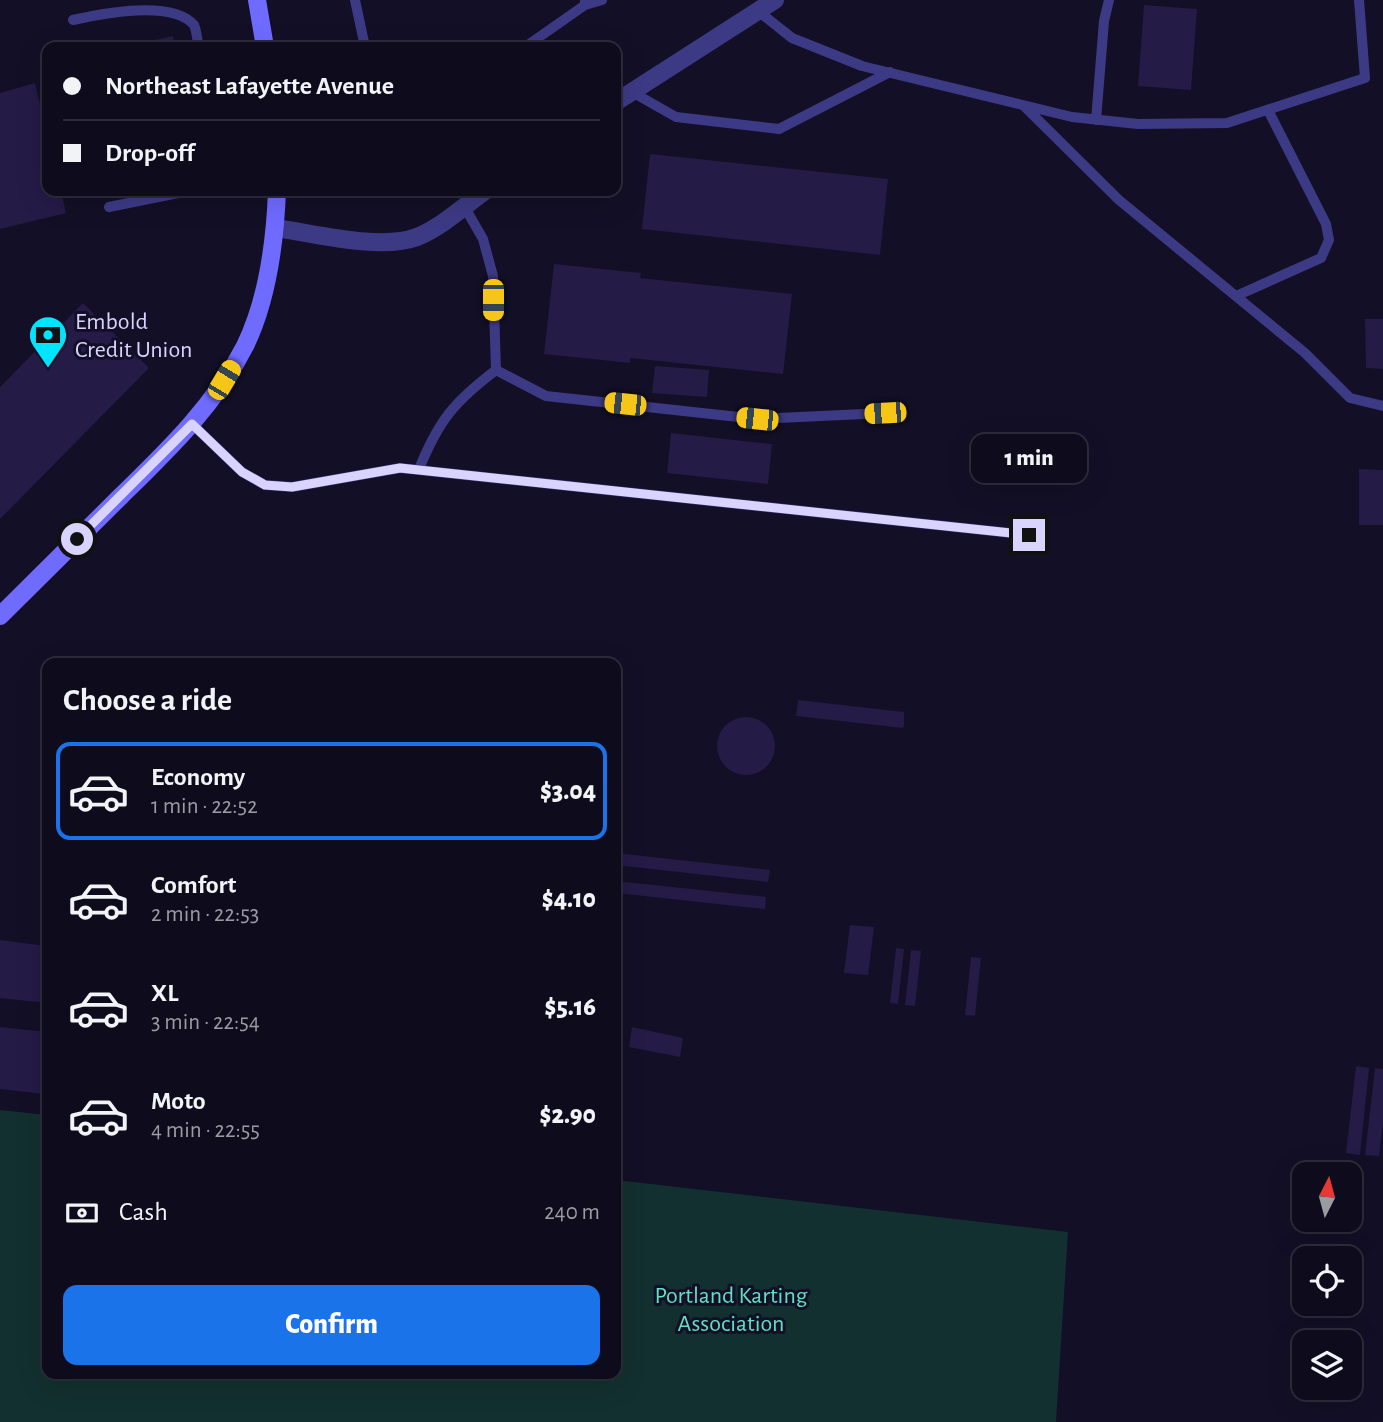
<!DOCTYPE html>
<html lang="en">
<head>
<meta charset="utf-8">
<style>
	body { margin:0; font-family:"Alegreya Sans",sans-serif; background:#1c1929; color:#f1f3f6; height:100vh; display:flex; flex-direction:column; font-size:26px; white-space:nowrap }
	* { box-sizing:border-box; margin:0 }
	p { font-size:23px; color:#9b9ba3 }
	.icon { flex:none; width:38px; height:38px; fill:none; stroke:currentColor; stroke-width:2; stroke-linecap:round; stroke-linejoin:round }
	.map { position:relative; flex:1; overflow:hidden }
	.side { position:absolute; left:42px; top:658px; width:579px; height:721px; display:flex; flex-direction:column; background:#0e0b1c; border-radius:14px; box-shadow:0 7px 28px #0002,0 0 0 2px #2e2b3b }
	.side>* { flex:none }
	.banner { position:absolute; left:42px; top:42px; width:579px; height:154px; border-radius:14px; box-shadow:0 7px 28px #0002,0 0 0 2px #2e2b3b; display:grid; align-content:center; height:154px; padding:0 21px; background:#0e0b1c }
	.needle { width:46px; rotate:6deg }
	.controls { position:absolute; left:1292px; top:1162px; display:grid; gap:14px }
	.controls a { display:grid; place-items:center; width:70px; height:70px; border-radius:14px; background:#0e0b1c; box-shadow:0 7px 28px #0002,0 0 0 2px #2e2b3b; font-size:35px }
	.end { position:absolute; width:32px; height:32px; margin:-16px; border:9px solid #d9d4ff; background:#111; box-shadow:0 0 0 4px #111 }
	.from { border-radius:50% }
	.bubble { position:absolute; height:49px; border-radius:14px; background:#0e0b1c; box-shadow:0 7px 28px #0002,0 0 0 2px #2e2b3b; font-size:23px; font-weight:800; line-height:49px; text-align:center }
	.car { position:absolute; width:21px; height:42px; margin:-21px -10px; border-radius:9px; box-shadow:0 0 5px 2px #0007; background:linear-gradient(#f5c518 24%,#345 0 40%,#f5c518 0 76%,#345 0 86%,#f5c518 0) }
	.banner b { display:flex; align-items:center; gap:24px; height:66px; font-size:26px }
	.banner b+b { border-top:2px solid #2e2b3b }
	.banner i { width:18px; height:18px; background:#f1f3f6 }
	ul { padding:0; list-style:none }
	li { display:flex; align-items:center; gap:21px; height:98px; margin:0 14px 10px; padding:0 7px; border:4px solid transparent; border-radius:14px }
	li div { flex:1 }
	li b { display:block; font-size:26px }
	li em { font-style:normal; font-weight:800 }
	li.current { border-color:#1a73e8 }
	li>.icon { width:63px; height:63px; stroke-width:1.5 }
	h2 { padding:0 21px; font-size:32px; line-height:84px }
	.pay { display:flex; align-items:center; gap:18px; height:77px; padding:0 21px; font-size:26px }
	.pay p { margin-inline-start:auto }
	.action { display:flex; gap:14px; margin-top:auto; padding:14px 21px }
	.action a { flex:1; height:80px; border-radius:14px; background:#1a73e8; color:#fff; font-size:28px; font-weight:800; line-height:80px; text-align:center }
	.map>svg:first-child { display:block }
</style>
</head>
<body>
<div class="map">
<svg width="1383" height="1422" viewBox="0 0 1383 1422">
	<rect width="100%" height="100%" fill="#130f26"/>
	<!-- green -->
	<path fill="#12302f" d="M0,1110L47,1115V1374H616V1180L1068,1232L1056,1422H0Z"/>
	<!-- building -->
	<path fill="#241b47" d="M1144,5L1197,9L1191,90L1138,86Z
		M173,36L175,47H127V46Z
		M35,83L47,134V191H61L66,213L0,229V93Z
		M650,154L888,179L880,255L642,229Z
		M554,264L641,273L640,278L792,294L783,374L630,358V363L544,354Z
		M83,303L149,368L0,519V387Z
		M1365,319H1383V369L1366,368Z
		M655,366L709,370L707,397L652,393Z
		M671,433L772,444L768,484L667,473Z
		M1359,469L1383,470V525H1359Z
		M798,700L904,712V725L903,728L796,716Z
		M717 746a29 29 0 1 1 58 0a29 29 0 1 1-58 0Z
		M616,853L770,870L768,882L616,865Z
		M616,881L766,897L765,909L616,893Z
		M850,925L874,927L868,975L844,973Z
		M0,940L47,946V1003L0,998Z
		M896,948L904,949L898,1004L890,1003Z
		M911,950L921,951L915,1006L905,1005Z
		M971,957L981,958L975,1016L965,1015Z
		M0,1027L47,1032L44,1094L0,1089Z
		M632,1027L683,1038L680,1057L629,1047Z
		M1356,1066L1369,1068L1360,1155L1346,1153Z
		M1375,1068L1383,1069V1121L1379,1156L1365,1155Z"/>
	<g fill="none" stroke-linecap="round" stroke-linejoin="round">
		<!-- service -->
		<path stroke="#3d3a85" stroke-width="10" d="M355,0L365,47
			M585,0V5L602,0
			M758,11L792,38L862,66L1072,117L1138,124L1227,123L1365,78L1359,0
			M73,20C104,13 172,0 194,25C197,31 197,41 199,47
			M525,47L585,5
			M632,92L676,117L779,129L890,72
			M1025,107L1119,200L1305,353L1350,398L1383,406
			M1096,120L1104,21L1109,0
			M464,206L483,239L493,276L496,370L546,396L757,419L885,413
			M109,207L188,191
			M1236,296L1321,258L1329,240L1326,224L1268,110
			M192,424L242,472L265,485L292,487L400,468L1029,535
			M419,469C439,420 454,402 496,370"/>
		<!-- minor -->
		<path stroke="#3d3a85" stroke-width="18" d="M616,102L775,0
			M275,228C314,233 380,251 417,237C442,227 464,206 485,191"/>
		<!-- secondary -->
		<path stroke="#6f6bff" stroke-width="18" d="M257,0L265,47
			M0,616C40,576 81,536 121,496C168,450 215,405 245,346C268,299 275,242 277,191"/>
	</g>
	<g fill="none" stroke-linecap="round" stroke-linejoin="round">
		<!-- route -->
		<path stroke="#d9d4ff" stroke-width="9" d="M77,539L192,424L242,472L265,485L292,487L400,468L1029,535"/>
	</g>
	<!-- icons -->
	<defs>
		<g id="bank-pin" transform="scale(2.0125)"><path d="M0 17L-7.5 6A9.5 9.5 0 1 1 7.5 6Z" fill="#00e5ff" stroke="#130f26"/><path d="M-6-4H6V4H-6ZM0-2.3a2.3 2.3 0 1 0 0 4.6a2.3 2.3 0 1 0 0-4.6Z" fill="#111"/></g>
	</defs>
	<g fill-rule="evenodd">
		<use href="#bank-pin" x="48" y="335"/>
	</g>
	<g text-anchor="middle" stroke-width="6" stroke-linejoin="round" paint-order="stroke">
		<!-- poi labels -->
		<g font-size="24" fill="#d9d4ff" stroke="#130f26" text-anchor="start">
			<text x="75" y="329">Embold<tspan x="75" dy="28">Credit Union</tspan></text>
		</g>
		<!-- park labels -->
		<g font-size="24" fill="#5fe0c0" stroke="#130f26">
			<text x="731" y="1303">Portland Karting<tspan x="731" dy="28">Association</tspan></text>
		</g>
	</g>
</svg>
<div class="controls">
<a><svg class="needle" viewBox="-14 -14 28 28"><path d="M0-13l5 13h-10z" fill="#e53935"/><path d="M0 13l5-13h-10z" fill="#9b9ba3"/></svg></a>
<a><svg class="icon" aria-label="locate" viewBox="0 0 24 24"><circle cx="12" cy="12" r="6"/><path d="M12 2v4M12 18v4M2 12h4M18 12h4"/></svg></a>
<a><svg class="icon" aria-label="layers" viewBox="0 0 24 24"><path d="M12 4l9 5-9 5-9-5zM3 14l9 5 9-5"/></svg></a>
</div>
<i class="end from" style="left:77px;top:539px"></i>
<i class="end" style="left:1029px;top:535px"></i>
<div class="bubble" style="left:971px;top:434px;width:116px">1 min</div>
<i class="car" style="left:493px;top:300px;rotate:180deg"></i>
<i class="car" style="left:224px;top:380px;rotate:31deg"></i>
<i class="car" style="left:625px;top:404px;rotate:276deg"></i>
<i class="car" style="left:885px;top:413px;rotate:267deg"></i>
<i class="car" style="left:757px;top:419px;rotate:276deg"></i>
<div class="banner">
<b><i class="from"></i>Northeast Lafayette Avenue</b>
<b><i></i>Drop-off</b>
</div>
<section class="side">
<h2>Choose a ride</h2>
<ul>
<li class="current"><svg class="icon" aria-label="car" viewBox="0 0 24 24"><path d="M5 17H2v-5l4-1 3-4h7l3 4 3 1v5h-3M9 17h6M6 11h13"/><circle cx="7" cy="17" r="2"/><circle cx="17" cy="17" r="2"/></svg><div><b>Economy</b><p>1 min · 22:52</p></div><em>$3.04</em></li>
<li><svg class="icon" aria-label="car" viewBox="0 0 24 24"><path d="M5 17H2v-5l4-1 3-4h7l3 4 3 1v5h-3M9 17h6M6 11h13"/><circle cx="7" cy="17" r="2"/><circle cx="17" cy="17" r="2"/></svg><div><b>Comfort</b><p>2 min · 22:53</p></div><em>$4.10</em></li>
<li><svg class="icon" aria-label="car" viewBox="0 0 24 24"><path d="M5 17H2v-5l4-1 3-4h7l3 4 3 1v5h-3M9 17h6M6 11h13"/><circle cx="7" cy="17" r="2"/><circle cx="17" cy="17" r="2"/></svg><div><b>XL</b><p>3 min · 22:54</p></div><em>$5.16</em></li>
<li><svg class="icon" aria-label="car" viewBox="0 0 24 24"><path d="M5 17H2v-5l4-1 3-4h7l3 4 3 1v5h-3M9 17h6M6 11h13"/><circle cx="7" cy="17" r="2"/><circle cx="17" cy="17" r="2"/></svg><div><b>Moto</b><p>4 min · 22:55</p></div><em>$2.90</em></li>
</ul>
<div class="pay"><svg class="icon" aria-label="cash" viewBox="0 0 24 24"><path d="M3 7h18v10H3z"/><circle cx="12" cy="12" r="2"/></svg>Cash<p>240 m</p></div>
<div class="action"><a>Confirm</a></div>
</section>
</div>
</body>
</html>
